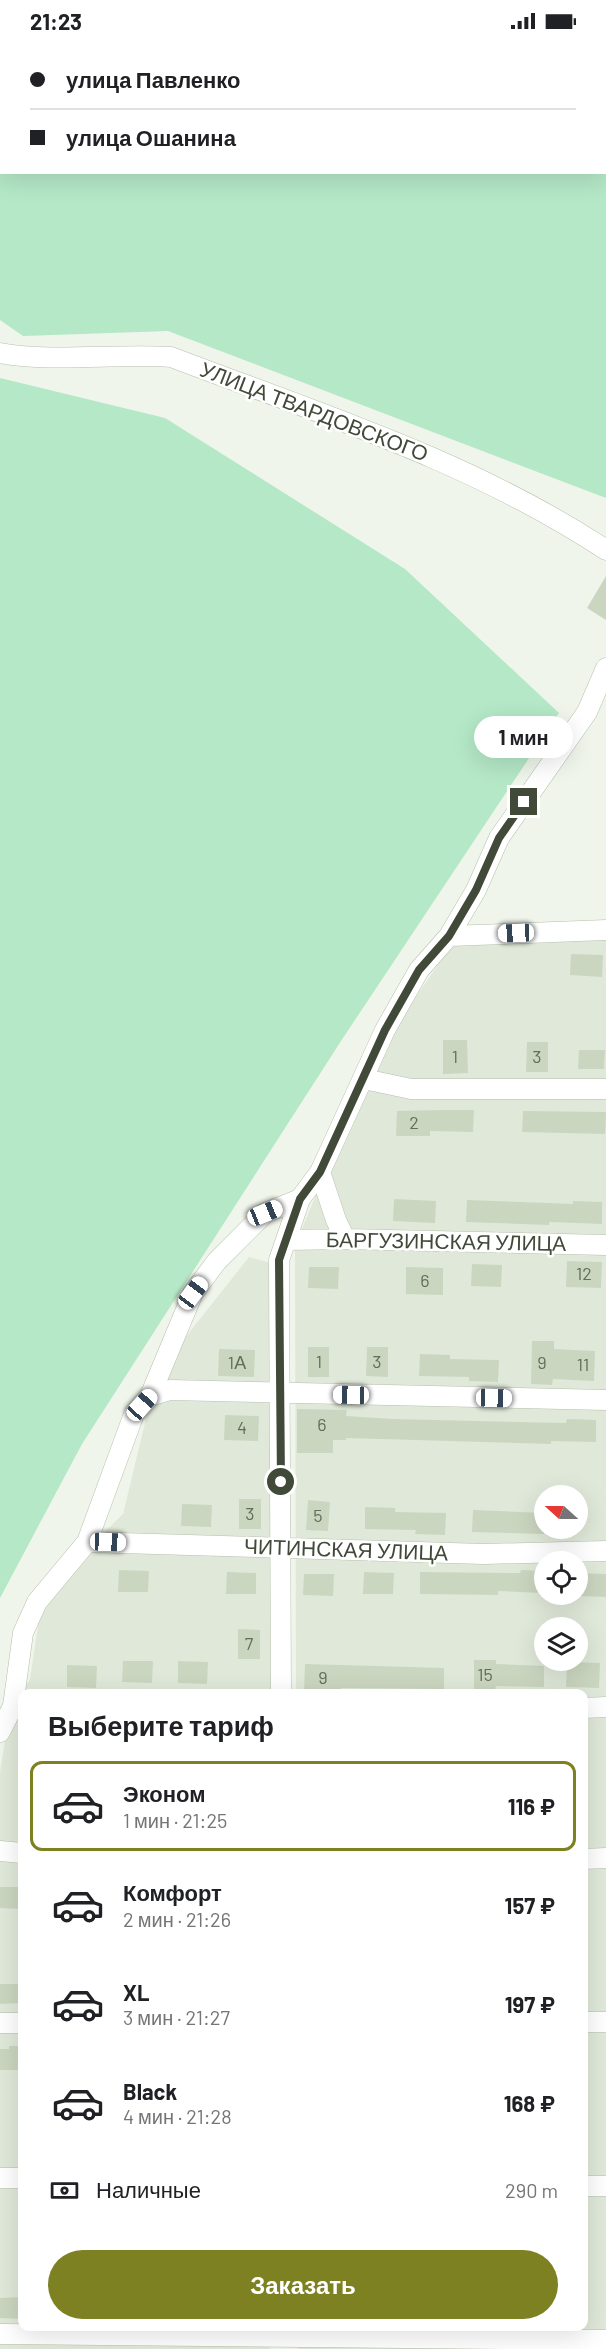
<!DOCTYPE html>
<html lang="ru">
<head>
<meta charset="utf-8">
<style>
	body { margin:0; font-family:Barlow,sans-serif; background:#f6f6f6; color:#202124; height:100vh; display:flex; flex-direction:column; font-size:22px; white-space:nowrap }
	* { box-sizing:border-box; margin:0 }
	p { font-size:20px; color:#757577 }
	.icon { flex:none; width:33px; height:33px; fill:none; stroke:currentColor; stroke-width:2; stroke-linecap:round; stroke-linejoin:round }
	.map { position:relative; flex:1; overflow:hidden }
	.drawer { position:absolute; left:18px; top:1647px; width:570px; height:642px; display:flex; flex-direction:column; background:#fff; border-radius:12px; box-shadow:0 6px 24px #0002 }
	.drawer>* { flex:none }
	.hud { position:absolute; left:0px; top:0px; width:606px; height:132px; box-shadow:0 6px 24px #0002; display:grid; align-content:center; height:132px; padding:0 30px; background:#fff }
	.needle { width:39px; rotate:291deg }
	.tools { position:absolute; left:534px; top:1443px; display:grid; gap:12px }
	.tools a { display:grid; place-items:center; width:54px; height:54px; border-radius:50%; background:#fff; box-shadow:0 6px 24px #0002; font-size:30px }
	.end { position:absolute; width:27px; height:27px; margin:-14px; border:8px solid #414938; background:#fff; box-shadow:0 0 0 3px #fff }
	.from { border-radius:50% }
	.bubble { position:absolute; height:42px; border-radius:21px; background:#fff; box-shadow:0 6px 24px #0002; font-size:20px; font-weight:700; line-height:42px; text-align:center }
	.car { position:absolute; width:18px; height:36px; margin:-18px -9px; border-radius:8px; box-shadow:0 0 4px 2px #0007; background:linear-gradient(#fff 24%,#345 0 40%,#fff 0 76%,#345 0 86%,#fff 0) }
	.hud b { display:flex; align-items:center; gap:21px; height:57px; font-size:22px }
	.hud b+b { border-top:2px solid #e0e0e0 }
	.hud i { width:15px; height:15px; background:#202124 }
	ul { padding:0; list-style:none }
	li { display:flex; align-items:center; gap:18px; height:90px; margin:0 12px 9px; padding:0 18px; border:3px solid transparent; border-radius:12px }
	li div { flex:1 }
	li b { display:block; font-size:22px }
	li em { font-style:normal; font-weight:700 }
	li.on { border-color:#7d8122 }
	li>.icon { width:54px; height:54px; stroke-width:1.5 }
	h2 { padding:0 30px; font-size:27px; line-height:72px }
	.pay { display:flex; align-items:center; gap:15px; height:66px; padding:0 30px; font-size:22px }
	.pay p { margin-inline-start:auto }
	.button { display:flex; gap:12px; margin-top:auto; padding:12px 30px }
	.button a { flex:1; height:69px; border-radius:36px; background:#7d8122; color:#fff; font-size:24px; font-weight:700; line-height:69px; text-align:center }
	.status { display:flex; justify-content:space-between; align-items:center; height:42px; padding:0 30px; background:#fff; direction:ltr }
	.status svg { height:16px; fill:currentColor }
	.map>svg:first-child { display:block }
</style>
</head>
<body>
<div class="status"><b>21:23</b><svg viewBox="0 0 49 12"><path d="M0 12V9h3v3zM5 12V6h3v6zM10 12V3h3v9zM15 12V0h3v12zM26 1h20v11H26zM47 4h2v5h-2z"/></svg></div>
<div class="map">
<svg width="606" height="2307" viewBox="0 0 606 2307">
	<rect width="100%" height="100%" fill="#eff5eb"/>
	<!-- residential -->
	<path fill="#e0e9d9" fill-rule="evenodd" d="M606,886V2307H298V2285L584,2284V1652L296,1651L295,1203L373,1017L462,888ZM544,1454H578V1486H544ZM544,1520H578V1552H544ZM544,1586H578V1618H544Z
		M249,1215L271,1221V1651L22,1652V2284L270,2285V2307H0V1730L9,1672L30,1637L40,1571L86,1508L123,1472L157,1331Z"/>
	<!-- green -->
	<path fill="#b4e8c6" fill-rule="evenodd" d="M0,0H606V456L168,289L23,294L0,278ZM2,2H604V130H2Z
		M0,336L165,376L405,527L559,671L341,999L82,1402L0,1556Z"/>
	<!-- building -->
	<path fill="#cbd6c0" d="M606,534V578L587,566Z
		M571,912L603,913L602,935L570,933Z
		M443,998H467L468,1031L443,1032Z
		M527,1000H548V1030H526Z
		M579,1008H605L604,1027H578Z
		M444,1068H474L473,1090L430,1089V1094H396L397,1069Z
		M523,1069L606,1070L605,1092L522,1090Z
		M394,1157L436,1159L435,1181L393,1179Z
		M467,1158L573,1162V1159L602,1160V1182L549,1180V1183L466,1180Z
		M567,1219L602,1220L601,1246L566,1245Z
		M472,1222L502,1223L501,1245L471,1244Z
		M309,1225H339L338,1247L308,1246Z
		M406,1225L443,1226V1253L406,1252Z
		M532,1299H554V1307L595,1309L594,1339L553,1337L552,1343L531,1342Z
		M308,1305H329V1335H308Z
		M367,1305H388V1335L366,1334Z
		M219,1307L255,1308L254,1335L218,1334Z
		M420,1312L450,1313V1317L499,1318L498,1340L469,1339V1335L419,1334Z
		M297,1367L347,1368L346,1374L393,1377L566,1381L567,1377L596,1378V1400L551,1399V1402L346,1396V1398H333V1411H297Z
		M225,1373L259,1374L258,1399L224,1398Z
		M239,1457H261V1487H239Z
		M308,1458L330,1460L328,1489L306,1488Z
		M182,1462L212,1463L211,1485L181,1484Z
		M365,1465L395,1466V1470L446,1471L445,1493L415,1492L416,1488L365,1487Z
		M473,1468L544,1471V1492L472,1490Z
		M119,1528L149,1529L148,1550H118Z
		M521,1528L544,1529V1551L498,1549V1553L420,1552V1530L520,1531Z
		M227,1530L256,1531V1552H226Z
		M364,1530L394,1531L393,1552H363Z
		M578,1531L606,1532V1555L578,1554Z
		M304,1532H334L333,1554L303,1553Z
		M238,1587L260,1588V1617H238Z
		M474,1618H496V1622L544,1624V1645L496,1644L495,1648H474Z
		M123,1619H153L152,1641L122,1640Z
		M178,1619L208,1620L207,1642L178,1641Z
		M567,1620L600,1621L599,1646L566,1645Z
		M305,1622L444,1626V1647L341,1646V1650L304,1649Z
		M67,1623L97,1624L96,1646L67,1645Z
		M0,1845H22V1867L0,1866Z
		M0,1942H20L21,1961L0,1962Z
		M9,2004H22V2028H0V2007H9Z
		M22,2255V2277L0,2276V2256Z"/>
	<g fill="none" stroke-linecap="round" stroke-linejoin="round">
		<!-- minor casing -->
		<g stroke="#b6c0ad" stroke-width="21">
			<path id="minor" d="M0,311C56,321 114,311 171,315C318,371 473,420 606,508
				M449,894L606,888
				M364,1037L411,1047H606
				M320,1130L336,1178L345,1197
				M286,1198L345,1197L606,1203
				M150,1354L170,1348L606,1358
				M87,1500L484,1512L606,1509
				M281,1652L279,1218L300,1157
				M584,1666L606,1665
				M0,1690L13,1664L23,1591L37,1560L87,1500L134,1372L150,1354L193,1251L217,1219L265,1171L300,1157L320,1130L385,988L419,928L449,894L476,848L499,796L587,670L606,626
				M0,1809L22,1811
				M584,1817L606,1816
				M584,1980H606
				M0,1981H22
				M0,2136H22
				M584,2144H606
				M0,2292L606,2298"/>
		</g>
		<!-- minor -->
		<use href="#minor" stroke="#fff" stroke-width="20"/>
	</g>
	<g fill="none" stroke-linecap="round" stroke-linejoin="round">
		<!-- route -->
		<path stroke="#414938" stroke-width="8" d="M281,1440L279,1218L300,1157L320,1130L385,988L419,928L449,894L476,848L499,796L524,760"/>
	</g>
	<g text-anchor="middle" stroke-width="5" stroke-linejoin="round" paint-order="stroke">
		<!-- number labels -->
		<g font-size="18" fill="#646c5a">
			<text x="455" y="1021">1</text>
			<text x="537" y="1021">3</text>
			<text x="414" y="1087">2</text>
			<text x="584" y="1238">12</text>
			<text x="425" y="1245">6</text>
			<text x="319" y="1326">1</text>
			<text x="377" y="1326">3</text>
			<text x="237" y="1327">1А</text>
			<text x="542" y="1327">9</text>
			<text x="583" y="1329">11</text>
			<text x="322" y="1389">6</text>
			<text x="242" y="1392">4</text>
			<text x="250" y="1478">3</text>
			<text x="318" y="1480">5</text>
			<text x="249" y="1608">7</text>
			<text x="485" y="1639">15</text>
			<text x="323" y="1642">9</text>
		</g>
		<!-- street labels -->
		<g font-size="21" fill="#414938" stroke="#fff">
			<text transform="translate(314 370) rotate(21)" y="7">УЛИЦА ТВАРДОВСКОГО</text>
			<text transform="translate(446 1200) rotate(1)" y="7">БАРГУЗИНСКАЯ УЛИЦА</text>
			<text transform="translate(346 1508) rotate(2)" y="7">ЧИТИНСКАЯ УЛИЦА</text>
		</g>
	</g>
</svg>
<div class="tools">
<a><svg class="needle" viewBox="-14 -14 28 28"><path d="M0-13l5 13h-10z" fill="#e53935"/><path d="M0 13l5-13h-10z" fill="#757577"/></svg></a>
<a><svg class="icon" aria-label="locate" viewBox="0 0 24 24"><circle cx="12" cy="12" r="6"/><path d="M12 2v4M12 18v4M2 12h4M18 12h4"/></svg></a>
<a><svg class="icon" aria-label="layers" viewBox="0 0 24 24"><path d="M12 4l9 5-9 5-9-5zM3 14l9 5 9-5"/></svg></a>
</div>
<i class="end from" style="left:281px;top:1440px"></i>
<i class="end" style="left:524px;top:760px"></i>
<div class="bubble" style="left:474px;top:674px;width:99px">1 мин</div>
<i class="car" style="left:516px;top:891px;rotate:268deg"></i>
<i class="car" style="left:265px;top:1171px;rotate:68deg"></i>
<i class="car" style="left:193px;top:1251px;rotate:37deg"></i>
<i class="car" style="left:351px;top:1353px;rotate:271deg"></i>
<i class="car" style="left:494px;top:1356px;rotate:91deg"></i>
<i class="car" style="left:142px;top:1363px;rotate:42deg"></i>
<i class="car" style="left:108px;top:1500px;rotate:92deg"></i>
<div class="hud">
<b><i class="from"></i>улица Павленко</b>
<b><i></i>улица Ошанина</b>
</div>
<section class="drawer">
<h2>Выберите тариф</h2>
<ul>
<li class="on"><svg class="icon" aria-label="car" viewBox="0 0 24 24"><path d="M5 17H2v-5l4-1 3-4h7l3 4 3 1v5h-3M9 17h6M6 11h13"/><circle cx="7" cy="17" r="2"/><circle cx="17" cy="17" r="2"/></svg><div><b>Эконом</b><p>1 мин · 21:25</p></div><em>116 ₽</em></li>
<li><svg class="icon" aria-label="car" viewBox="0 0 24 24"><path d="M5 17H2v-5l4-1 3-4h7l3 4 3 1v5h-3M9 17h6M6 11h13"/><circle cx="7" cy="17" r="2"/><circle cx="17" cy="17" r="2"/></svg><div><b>Комфорт</b><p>2 мин · 21:26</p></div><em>157 ₽</em></li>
<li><svg class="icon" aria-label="car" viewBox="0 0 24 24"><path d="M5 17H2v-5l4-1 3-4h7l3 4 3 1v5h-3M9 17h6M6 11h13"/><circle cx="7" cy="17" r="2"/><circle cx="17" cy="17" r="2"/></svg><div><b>XL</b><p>3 мин · 21:27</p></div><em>197 ₽</em></li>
<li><svg class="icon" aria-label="car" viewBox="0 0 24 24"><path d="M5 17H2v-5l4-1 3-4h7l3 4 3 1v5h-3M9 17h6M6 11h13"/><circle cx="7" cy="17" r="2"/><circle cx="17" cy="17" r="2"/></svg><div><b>Black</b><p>4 мин · 21:28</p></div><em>168 ₽</em></li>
</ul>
<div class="pay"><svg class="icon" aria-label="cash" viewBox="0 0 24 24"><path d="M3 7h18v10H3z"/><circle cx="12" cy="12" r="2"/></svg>Наличные<p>290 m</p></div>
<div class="button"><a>Заказать</a></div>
</section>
</div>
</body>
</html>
